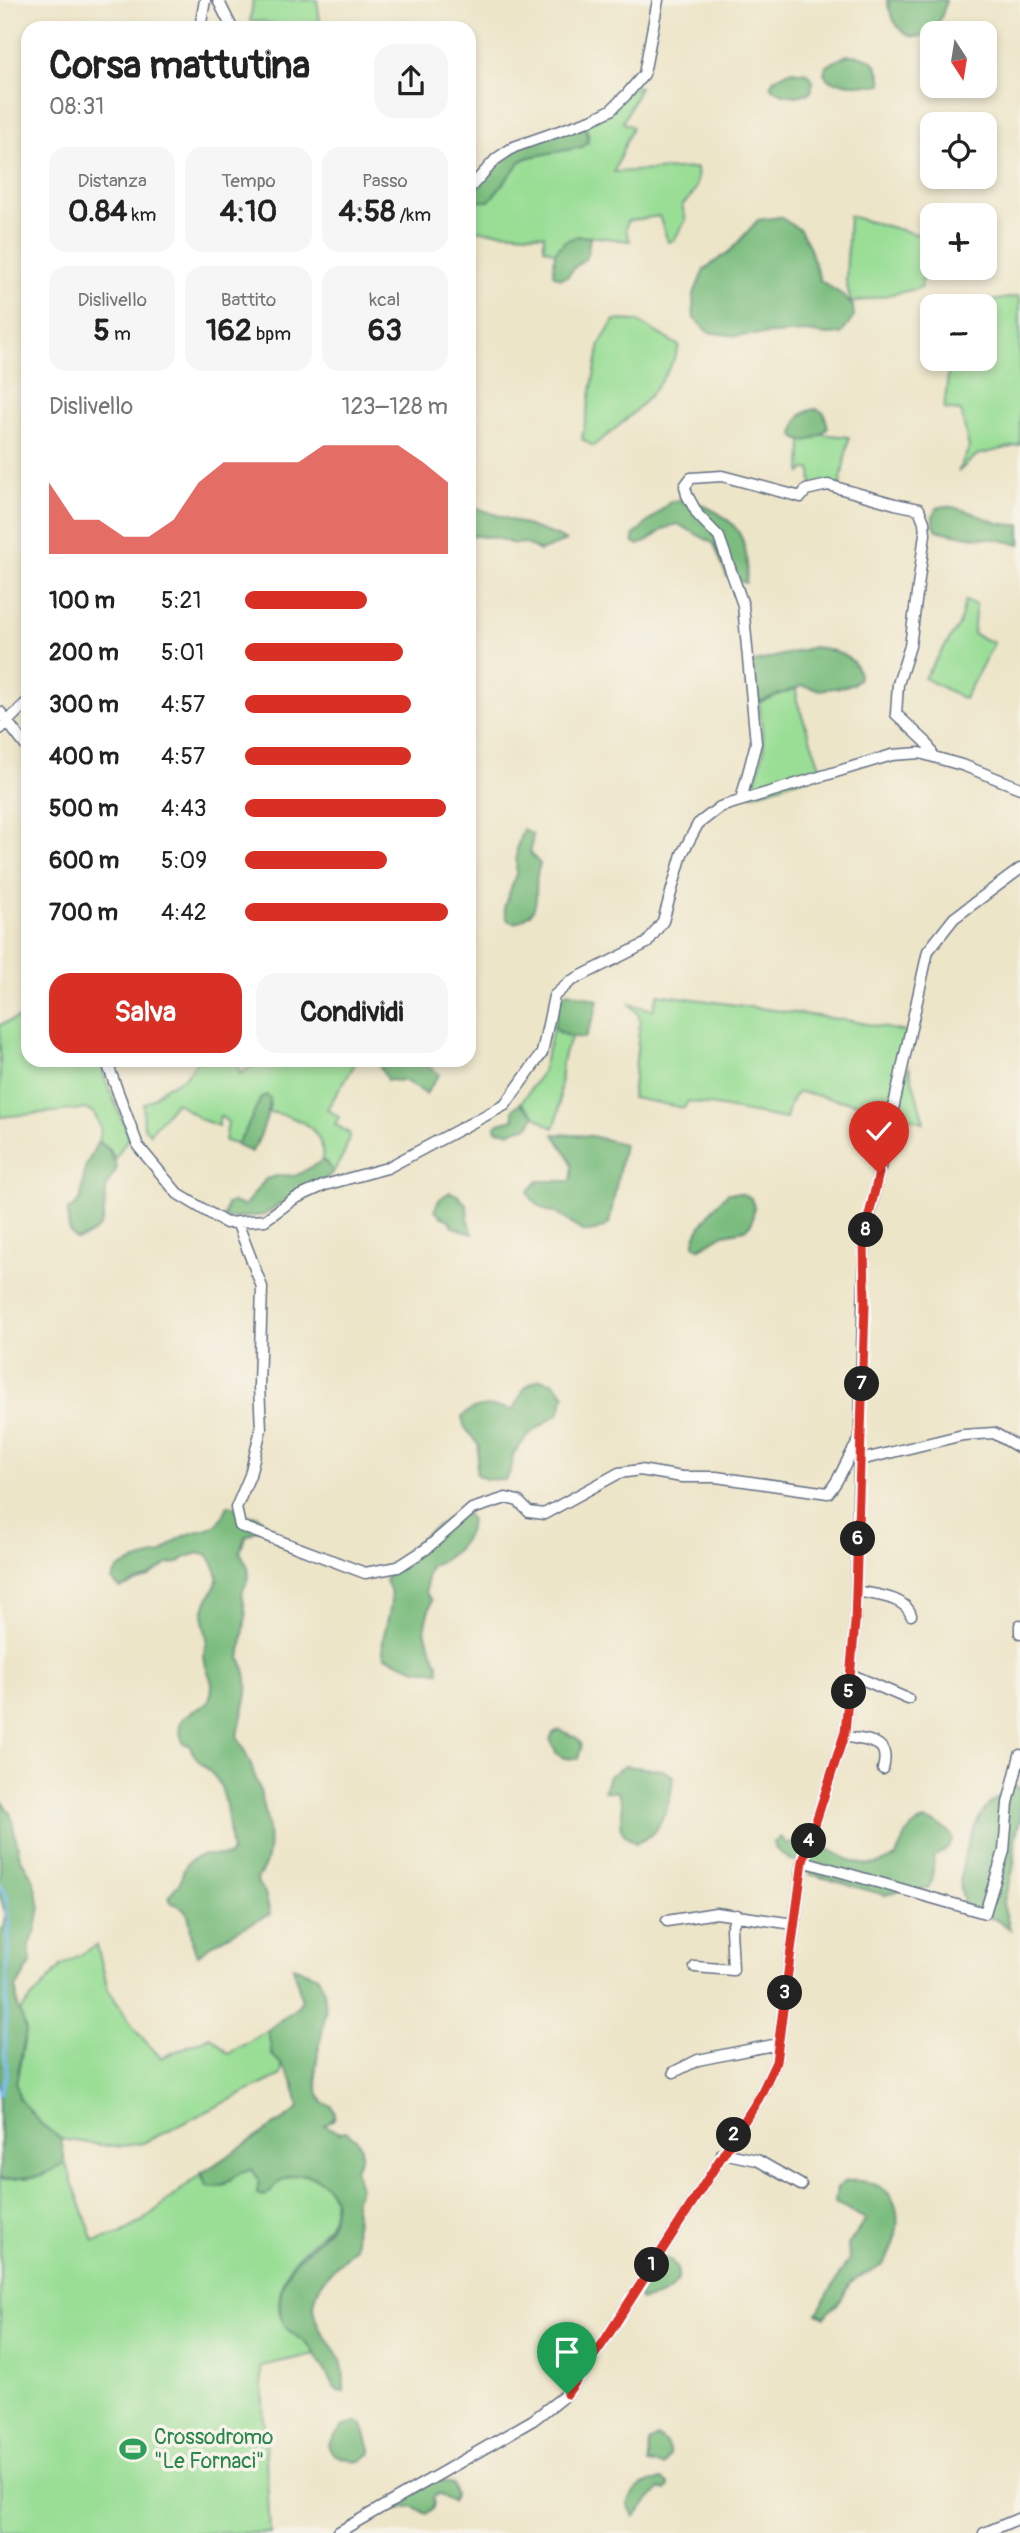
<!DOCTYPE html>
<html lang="it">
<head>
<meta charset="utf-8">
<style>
  :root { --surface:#fff; --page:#f6f6f6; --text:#222; --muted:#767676; --accent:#d93025 }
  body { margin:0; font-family:Pangolin,sans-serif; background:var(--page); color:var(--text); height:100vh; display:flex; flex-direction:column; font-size:26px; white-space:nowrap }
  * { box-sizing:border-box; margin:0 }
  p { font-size:23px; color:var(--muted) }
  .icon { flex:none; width:38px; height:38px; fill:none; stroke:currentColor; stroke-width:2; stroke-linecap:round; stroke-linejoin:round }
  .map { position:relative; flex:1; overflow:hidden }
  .sheet { position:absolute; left:21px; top:21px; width:455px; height:1046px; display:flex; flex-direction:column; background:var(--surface); border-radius:21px; box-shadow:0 4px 10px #0003 }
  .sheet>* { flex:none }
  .needle { width:46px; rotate:168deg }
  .tools { position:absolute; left:920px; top:21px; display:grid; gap:14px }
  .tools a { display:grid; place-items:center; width:77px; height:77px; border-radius:14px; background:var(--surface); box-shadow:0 4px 10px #0003; font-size:35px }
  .pin { position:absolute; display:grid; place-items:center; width:60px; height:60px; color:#fff; margin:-72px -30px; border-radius:50% 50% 50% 0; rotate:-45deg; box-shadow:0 0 7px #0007 }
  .pin .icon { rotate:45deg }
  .km { position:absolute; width:35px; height:35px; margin:-18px; border-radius:50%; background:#222; color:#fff; font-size:19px; line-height:35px; text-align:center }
  .round { display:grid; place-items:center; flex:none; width:74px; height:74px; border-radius:21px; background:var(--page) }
  .summary { display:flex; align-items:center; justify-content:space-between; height:119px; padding:0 28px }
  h1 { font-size:38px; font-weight:700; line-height:52px }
  .figures { display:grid; grid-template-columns:repeat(3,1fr); gap:10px; height:119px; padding:7px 28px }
  .figures div { display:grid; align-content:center; border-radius:18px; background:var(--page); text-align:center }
  .figures b { font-size:30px; font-weight:700 }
  .figures small { font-size:19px; font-weight:400 }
  .figures p { font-size:19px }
  .chart { height:196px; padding:14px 28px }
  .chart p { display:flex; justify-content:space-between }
  .chart svg { width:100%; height:126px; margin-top:7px; fill:var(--accent); opacity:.7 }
  .cta { display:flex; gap:14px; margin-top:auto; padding:14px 28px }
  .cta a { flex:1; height:80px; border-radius:21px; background:var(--accent); color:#fff; font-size:28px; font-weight:700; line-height:80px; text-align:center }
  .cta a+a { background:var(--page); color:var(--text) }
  ul { padding:0 28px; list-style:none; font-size:23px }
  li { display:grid; grid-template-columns:112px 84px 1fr; align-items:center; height:52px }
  li i { height:18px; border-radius:9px; background:var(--accent) }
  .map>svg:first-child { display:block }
  .green { fill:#9ade96; stroke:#5a867a; stroke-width:2 }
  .forest { fill:#7bbd7f; stroke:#4b766e; stroke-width:2 }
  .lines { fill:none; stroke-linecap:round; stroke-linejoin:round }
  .stream { stroke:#7bbdf1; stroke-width:3.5 }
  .minor-casing { stroke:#646f83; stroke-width:13 }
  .minor { stroke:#fff; stroke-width:10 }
  .route-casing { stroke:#fff; stroke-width:14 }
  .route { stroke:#d93025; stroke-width:9 }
  .labels { text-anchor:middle; stroke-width:7; stroke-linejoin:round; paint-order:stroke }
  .leisure-label { font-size:21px; fill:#27864d; stroke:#f7f3e8; text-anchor:start }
</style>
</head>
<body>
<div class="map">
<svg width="1020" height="2533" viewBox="0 0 1020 2533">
  <rect width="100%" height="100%" fill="#f7f3e8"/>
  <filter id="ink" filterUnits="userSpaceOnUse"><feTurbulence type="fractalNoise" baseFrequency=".0143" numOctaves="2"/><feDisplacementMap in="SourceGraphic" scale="14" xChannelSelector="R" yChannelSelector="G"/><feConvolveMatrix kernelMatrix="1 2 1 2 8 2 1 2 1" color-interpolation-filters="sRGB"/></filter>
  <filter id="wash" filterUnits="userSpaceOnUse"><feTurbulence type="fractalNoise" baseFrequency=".00686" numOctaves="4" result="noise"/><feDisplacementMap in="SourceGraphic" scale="28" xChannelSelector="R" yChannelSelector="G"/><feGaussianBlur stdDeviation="1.57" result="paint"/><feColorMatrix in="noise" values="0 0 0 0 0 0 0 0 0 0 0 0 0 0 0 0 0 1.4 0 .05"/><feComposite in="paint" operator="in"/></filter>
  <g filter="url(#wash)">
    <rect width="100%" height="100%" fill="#ede5c8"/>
    <!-- green -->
    <path class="green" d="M253,0H317L321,28H283L263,21L250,22Z
      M637,86L640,87L623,122L632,127L614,172L697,168C699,185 696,194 682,205L686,220L674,240L668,242L659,216L627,221L626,230L630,241C600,238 578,229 555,252L544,248V235L469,230V201H489L521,161L529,157L582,147L589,136L585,125Z
      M849,216L931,238L921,288L851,303L846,281Z
      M1020,296V445L977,455L958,472L969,448L961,411L944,409L949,367L964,363L968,359H985V306H973L981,303Z
      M614,320L637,321L679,346C665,388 627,421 593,446L582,439L600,344Z
      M822,434L849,437L840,485L812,487L811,469H805L801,473L802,442Z
      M965,601L976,605L973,634L994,643L964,699L924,678L959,625Z
      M796,688L797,701L822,772L752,795L764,750L759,702Z
      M658,994L852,1021L906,1032L890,1110L799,1092C790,1098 789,1108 786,1119L688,1101L684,1108L632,1098L640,1021L638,1014L630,1004L653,1010Z
      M20,1017H28V1060L101,1061L105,1079L129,1136L115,1159L109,1149L98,1141L101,1128L94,1113L85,1109L0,1117V1025Z
      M554,1026L558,1032L572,1038C553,1062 566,1100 554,1128C539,1122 534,1112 521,1103L542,1072Z
      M196,1061H236L240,1074L254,1065L252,1061H357L327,1109L339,1117L335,1124L350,1134L344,1154L333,1172L327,1162L322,1161C326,1127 296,1116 268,1112L270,1105L261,1098L244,1134L236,1144L225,1141L228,1122L220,1116L218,1126L200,1119L176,1102L150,1133L144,1127L143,1104C154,1101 158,1092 166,1087C183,1077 186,1081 196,1061Z
      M909,1067L924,1123L897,1113Z
      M97,1945L108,1989L136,2031L161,2058L211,2036L228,2054L268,2030L272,2055C280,2062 283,2063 281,2075L143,2143L115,2147L61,2139L41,2124L19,2098L16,2083L26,2031L20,2011L61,1966Z
      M65,2162L94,2241L120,2234L140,2223L202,2173L203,2180L223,2186L242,2170L251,2169L259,2179L257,2194C276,2183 300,2164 322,2180C328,2185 331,2191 333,2198C341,2229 307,2242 292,2263C284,2274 280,2290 279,2304C278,2332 304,2335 315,2354L261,2366L270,2533H0V2180L42,2176Z"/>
    <!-- forest -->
    <path class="forest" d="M887,0H946C938,49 896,49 887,0Z
      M847,55C871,55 879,61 882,84C877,87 840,83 830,81L824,74L826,66Z
      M790,71L808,73L813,81L811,92C797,98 782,97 770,86L774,79Z
      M585,125L588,142L582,147L529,157L521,161L489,201H469C472,184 501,156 516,148C533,138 566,131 585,125Z
      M780,217L800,230L809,246L820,280L841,294L853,306L854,317L841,334L827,335L806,332L737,336L708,332L694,318L693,296L704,270L731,250L758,220Z
      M578,236L590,237L587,257L574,268L568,276L560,278L553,274L555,252L565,241Z
      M817,409L824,413L828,428C819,437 804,447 794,436C795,420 801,410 817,409Z
      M687,499C733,515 752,534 746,583L727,577L714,544L678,524C658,528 657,538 639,545L633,542V536L670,502Z
      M945,506C974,508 991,527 1020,525V545C993,535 965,539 937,530C932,522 931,516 937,508Z
      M477,508L557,536L566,541L540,551L524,543L514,544L496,538L469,535V512Z
      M814,647C832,649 859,656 859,678L853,684L841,687L821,690L802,686L759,702L751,663Z
      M523,829L533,835L530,853L540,864C529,888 549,912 514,923L507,919L504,908L516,874L517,847Z
      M567,992L598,1000L595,1014L585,1038C573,1037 562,1036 554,1026L559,999Z
      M377,1061L386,1062L420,1061L439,1074L426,1094L405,1081L387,1080Z
      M266,1095L270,1098C270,1112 260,1141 251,1152L236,1144L244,1134L261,1098Z
      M523,1101L521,1104L535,1115L529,1126L509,1132L496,1130L495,1127L499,1123L514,1119L513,1109Z
      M554,1134L591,1136L624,1144L609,1224C583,1241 578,1227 559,1214C555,1211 553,1213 548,1211C540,1208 531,1200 528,1192L538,1181H571C576,1156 565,1154 554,1134Z
      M98,1141L109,1150L117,1167C115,1175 109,1178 107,1186C101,1213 112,1229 77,1240C66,1231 68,1222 68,1209L74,1207L81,1199L85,1168Z
      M322,1161L326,1162L333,1172L326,1179L292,1195L264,1215L228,1219L224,1216L227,1204L233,1202L244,1206L266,1179L280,1175L295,1176Z
      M450,1192L457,1195L467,1205L468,1221L473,1234L453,1227L449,1220L440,1216L435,1211C436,1201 441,1197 450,1192Z
      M728,1193H740L751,1198L754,1207L752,1222L745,1230L724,1234L700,1248L694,1245C692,1233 718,1202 728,1193Z
      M540,1379L554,1383L565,1395L559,1413L530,1434L513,1454L511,1471L505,1480L486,1479L477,1475L476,1468L479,1446L464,1426L462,1417C476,1402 494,1406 512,1410C526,1397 515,1388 540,1379Z
      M228,1505L234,1506L241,1516L257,1515L264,1522V1526L245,1537L240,1552L248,1567L249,1577L242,1592L246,1615L240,1659C256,1684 242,1710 237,1736C255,1769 285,1847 257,1878L258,1884L265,1893L270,1914L219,1940L198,1955C184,1936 200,1910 172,1903L169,1898C171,1890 174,1890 179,1884C182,1879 182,1872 185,1867C196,1851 212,1855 228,1856L232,1852C229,1834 228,1795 217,1780C207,1766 198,1765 189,1745L184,1744C171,1715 189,1715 208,1703C218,1677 206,1678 204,1656C204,1650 207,1645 207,1640C207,1633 203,1626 203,1619C204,1586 232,1589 207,1554L200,1553L186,1557L178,1563L168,1564L149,1577L123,1587L120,1588L112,1581C112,1580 116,1571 117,1570C122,1565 154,1554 161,1554C167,1549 172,1542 179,1539C204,1523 215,1540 228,1505Z
      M466,1513L471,1520C469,1540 451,1559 431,1565L427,1574L426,1593L432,1600C430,1609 425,1619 425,1628C426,1644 439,1656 439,1672L416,1669L384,1656C377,1631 402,1603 385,1580L400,1557L424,1535L449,1518Z
      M560,1730L577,1738L582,1745L578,1759L564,1758L557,1754L550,1739L554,1732Z
      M624,1766L663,1770L673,1776C671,1801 663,1836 635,1843C605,1823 633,1820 617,1792L604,1791L609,1776Z
      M1010,1784L1020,1788V1819L1015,1838L1014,1866L1003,1904L1010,1929C1006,1926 1001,1922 997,1920C989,1916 978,1918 971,1912C947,1893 970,1826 987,1807C994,1798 1003,1796 1010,1784Z
      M0,1800L10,1812L20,1857L32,1876L40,1906L36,1929L29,1946L31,1963L16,1988L17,2003L26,2031L16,2083L19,2098L41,2124L61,2139L65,2162C40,2181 28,2176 0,2180V1938L6,1914L0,1897Z
      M925,1821C938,1824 948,1827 953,1840L948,1848L934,1857L932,1881L928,1889L899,1891L885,1895L810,1874L799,1862L790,1860L776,1849L773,1843L781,1837L787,1844C822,1834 838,1863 870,1865C878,1865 889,1860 896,1857C903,1841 907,1825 925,1821Z
      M293,1967L318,1976C320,1981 323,1987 324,1992C332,2026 303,2067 323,2103L332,2106L335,2113L334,2119L325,2125L339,2133L346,2131L357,2140L361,2147V2156L355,2169L360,2188L356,2199L355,2247C344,2260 329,2270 321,2284C302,2320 325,2331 340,2359C345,2368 344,2382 344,2392L338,2391L334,2387C327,2374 320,2361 312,2350C300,2334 283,2335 280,2310C279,2303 280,2295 282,2288C290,2252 320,2249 332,2221C344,2192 315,2166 287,2177C276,2181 274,2192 263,2196L257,2194L259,2179L251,2169C233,2171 224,2194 206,2185L202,2173L299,2109C297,2088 288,2069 272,2055L268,2030L296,2008L302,2000Z
      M846,2181C899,2178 908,2217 887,2258C880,2272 861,2273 851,2282C846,2288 845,2296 840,2301C834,2308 829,2309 825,2317L817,2313L849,2259L848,2245L866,2219L835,2203L837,2188Z
      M661,2257C674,2261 679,2266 678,2280C670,2294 657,2299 641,2300L638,2296Z
      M356,2422L362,2425L371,2452L363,2460L355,2462C345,2455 333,2460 328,2445L342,2427Z
      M657,2437C664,2439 669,2447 670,2455L664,2466L649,2463V2442Z
      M437,2479L453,2484L455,2496L452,2502L438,2493L433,2498C435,2506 433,2511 426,2514L412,2506L395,2510V2505Z
      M663,2480L669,2485L666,2491L660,2489L634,2517L628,2504C634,2486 646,2481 663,2480Z"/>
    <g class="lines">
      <!-- stream -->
      <path class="stream" d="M0,1884L5,1894L9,1928L5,2049L7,2075L0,2094"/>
    </g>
  </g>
  <g filter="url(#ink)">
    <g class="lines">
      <defs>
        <path id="minor" d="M218,0L232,28
          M200,28L205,0
          M469,189L496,159L514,147L591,120L611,110L627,94L644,74L658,0
          M0,712L28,749
          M0,729L28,701
          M741,800L756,743L743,605L719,537L698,515L687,495L685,486L691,478L722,476L801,497L806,490L828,485L895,504L919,509L924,522L925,534L910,646L898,684L896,714L926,742L934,757
          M106,1060L138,1146L178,1194L226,1223L265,1220L294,1199L325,1185L387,1168L505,1105L542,1053L554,996L571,981L647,943L663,921L682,854L698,824L720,807L892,755L920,753L965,766L1020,788
          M237,1222L262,1287L259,1386L261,1429L250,1475L236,1508L240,1526L365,1573L398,1567L426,1549L472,1509L506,1498L518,1501L529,1512L544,1514L619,1473L640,1470L682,1477H716L828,1493C843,1477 846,1456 861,1439
          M860,1460L963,1435L994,1433L1020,1448
          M856,1591C873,1595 905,1596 911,1615
          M1020,1625V1633
          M850,1674L908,1699
          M844,1736C868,1742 891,1738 883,1769
          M803,1861L985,1913L1004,1851L1008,1803L1020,1755
          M667,1921L716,1913L794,1924
          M695,1967L733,1970L731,1929L737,1915
          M674,2072L698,2060L778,2044
          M722,2153L757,2160L801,2185
          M337,2533L533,2420L567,2394L605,2340L759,2098L776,2062L803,1861L845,1732L855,1623L865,1236L928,951L954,918L1020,869
          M984,2533L1020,2518"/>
      </defs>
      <!-- minor casing -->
      <use href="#minor" class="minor-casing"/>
      <!-- minor -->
      <use href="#minor" class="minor"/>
    </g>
  </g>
  <g class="lines" filter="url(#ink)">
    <defs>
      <path id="route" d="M567,2394L605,2340L759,2098L776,2062L803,1861L845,1732L855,1623L865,1305L864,1236L879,1173"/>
    </defs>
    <!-- route casing -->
    <use href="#route" class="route-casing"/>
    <!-- route -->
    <use href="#route" class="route"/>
  </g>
  <!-- icons -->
  <defs>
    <symbol id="stadium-bare" viewBox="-9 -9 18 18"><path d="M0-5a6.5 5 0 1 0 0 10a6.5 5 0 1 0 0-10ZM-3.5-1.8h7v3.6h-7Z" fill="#2e9e5b" stroke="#f7f3e8" stroke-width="2.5" paint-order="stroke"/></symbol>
  </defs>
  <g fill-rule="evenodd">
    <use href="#stadium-bare" x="114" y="2430" width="38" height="38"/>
  </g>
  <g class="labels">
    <!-- leisure labels -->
    <g class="leisure-label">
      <text x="154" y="2444">Crossodromo<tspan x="154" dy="24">"Le Fornaci"</tspan></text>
    </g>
  </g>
</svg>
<div class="tools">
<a><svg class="needle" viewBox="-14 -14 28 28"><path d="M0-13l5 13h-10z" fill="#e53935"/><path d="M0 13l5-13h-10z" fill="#767676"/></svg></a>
<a><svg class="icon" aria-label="locate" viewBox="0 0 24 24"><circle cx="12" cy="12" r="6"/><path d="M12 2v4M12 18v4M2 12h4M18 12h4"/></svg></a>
<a>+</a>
<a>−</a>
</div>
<div class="pin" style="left:567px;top:2394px;background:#1e9e55"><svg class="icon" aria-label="arrive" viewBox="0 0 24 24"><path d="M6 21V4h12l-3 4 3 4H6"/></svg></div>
<div class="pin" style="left:879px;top:1173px;background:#d93025"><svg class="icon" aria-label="check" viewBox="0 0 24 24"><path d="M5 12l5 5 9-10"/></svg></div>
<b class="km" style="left:652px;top:2265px">1</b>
<b class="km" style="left:734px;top:2135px">2</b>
<b class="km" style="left:785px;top:1993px">3</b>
<b class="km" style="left:809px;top:1841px">4</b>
<b class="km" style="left:849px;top:1692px">5</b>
<b class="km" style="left:858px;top:1539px">6</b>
<b class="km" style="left:862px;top:1384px">7</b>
<b class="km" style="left:866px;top:1230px">8</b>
<section class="sheet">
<div class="summary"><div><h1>Corsa mattutina</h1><p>08:31</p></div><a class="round"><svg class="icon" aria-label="share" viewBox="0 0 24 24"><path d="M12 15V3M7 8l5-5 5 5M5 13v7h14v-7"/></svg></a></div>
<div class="figures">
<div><p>Distanza</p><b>0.84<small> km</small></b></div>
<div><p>Tempo</p><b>4:10</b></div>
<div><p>Passo</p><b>4:58<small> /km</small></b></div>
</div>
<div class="figures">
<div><p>Dislivello</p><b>5<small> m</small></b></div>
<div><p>Battito</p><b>162<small> bpm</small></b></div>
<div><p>kcal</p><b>63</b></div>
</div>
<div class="chart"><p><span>Dislivello</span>123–128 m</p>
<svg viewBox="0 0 160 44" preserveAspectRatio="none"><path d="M0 44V19L10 32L20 32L30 38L40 38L50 32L60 19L70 12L80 12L90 12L100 12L110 6L120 6L130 6L140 6L150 12L160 19V44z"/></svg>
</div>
<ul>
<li><b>100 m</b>5:21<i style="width:60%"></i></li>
<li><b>200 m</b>5:01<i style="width:78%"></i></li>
<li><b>300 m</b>4:57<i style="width:82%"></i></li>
<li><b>400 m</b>4:57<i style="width:82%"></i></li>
<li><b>500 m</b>4:43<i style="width:99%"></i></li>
<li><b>600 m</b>5:09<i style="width:70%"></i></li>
<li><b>700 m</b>4:42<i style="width:100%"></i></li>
</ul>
<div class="cta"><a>Salva</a><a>Condividi</a></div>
</section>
</div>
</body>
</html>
